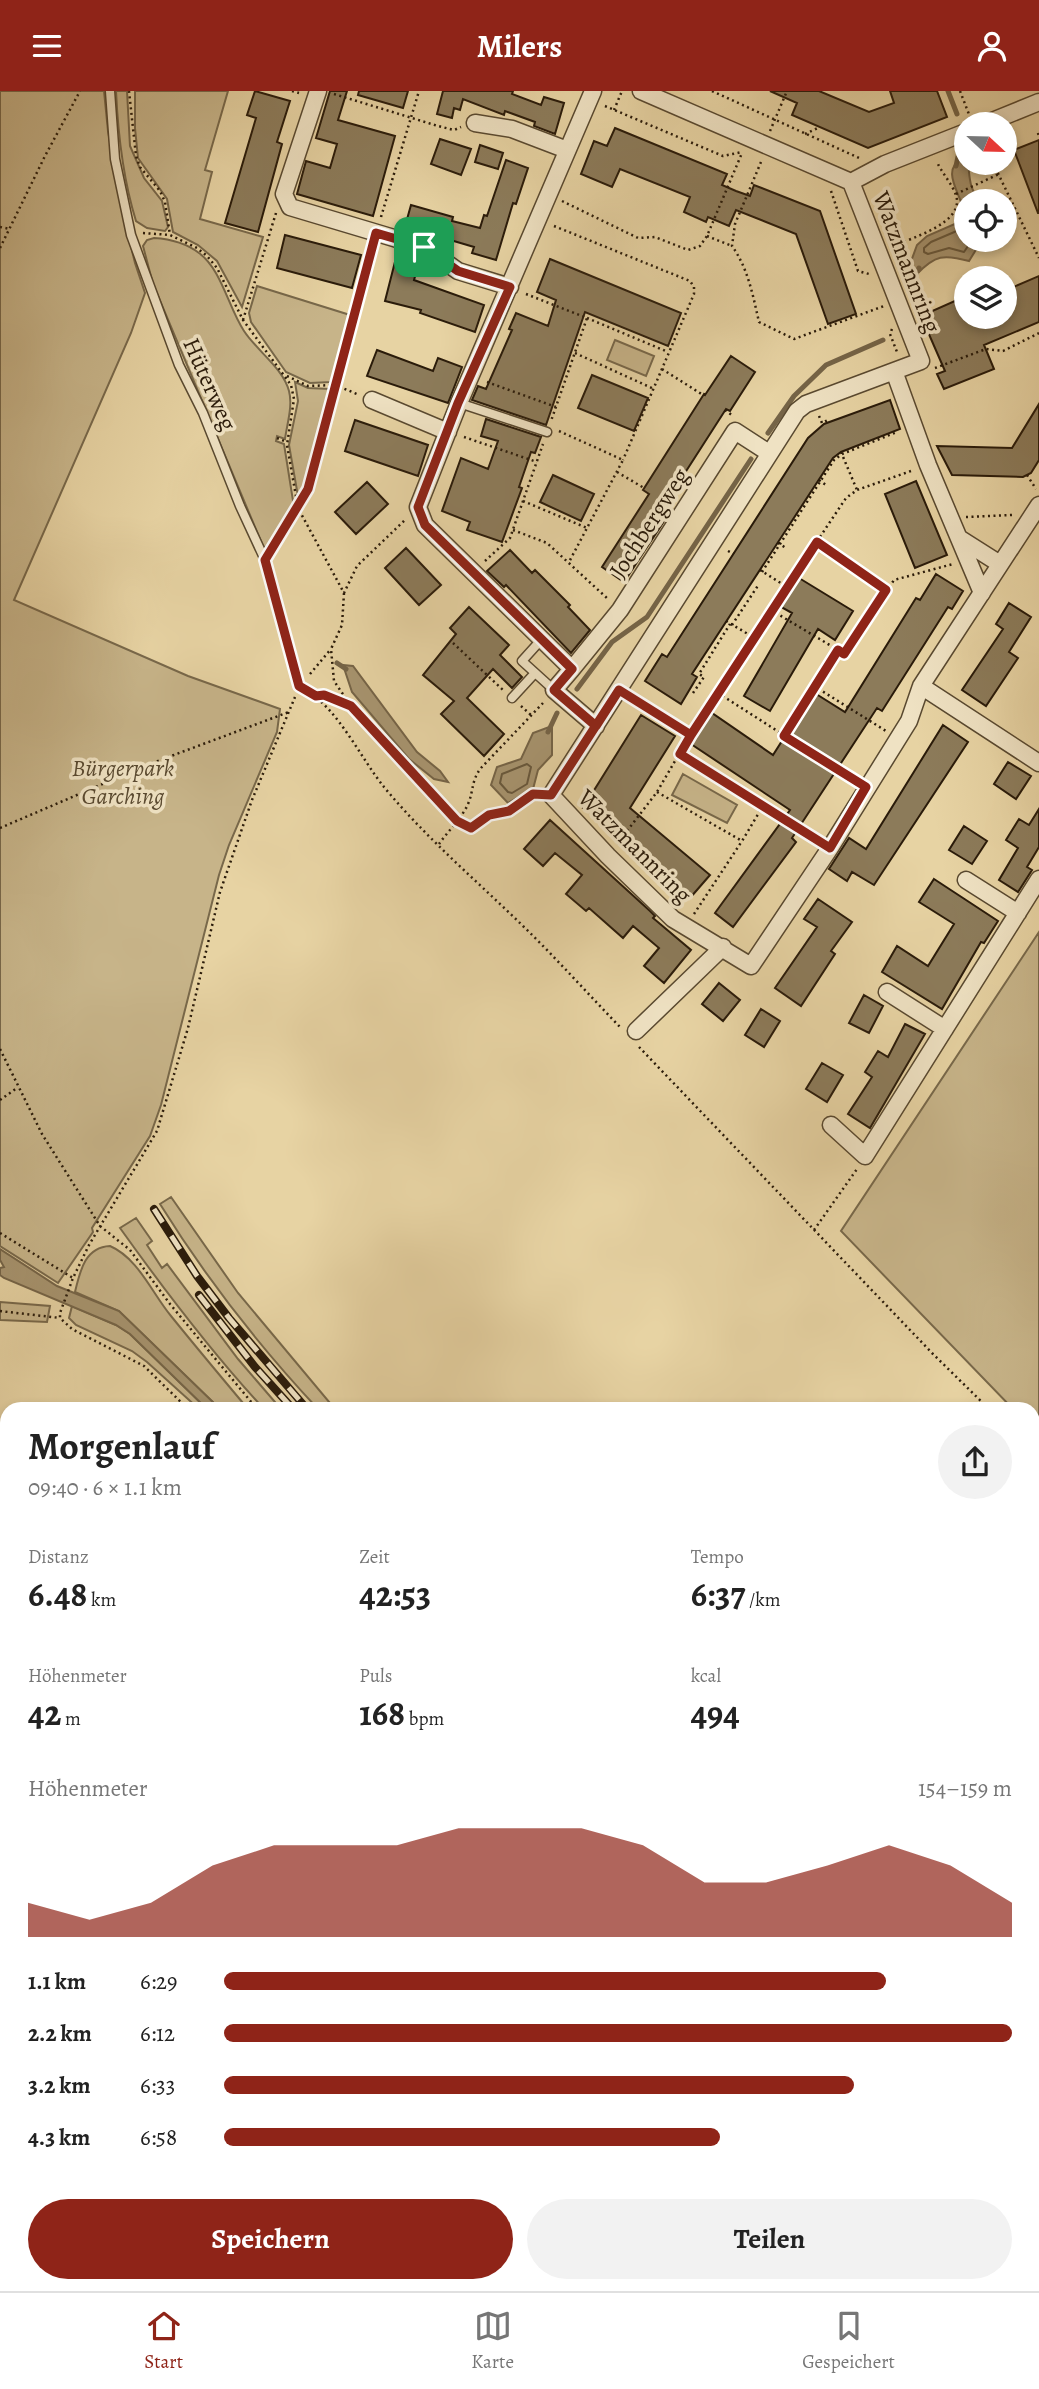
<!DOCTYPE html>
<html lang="de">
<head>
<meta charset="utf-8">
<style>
  :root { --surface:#fff; --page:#f2f2f2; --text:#222; --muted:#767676; --line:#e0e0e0; --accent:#8f2418 }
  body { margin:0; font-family:Alegreya,serif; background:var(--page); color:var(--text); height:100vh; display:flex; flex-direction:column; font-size:26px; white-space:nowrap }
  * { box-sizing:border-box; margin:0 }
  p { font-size:23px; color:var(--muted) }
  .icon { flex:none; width:38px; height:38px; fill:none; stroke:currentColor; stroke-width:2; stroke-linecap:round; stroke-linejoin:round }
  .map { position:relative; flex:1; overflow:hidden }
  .side { position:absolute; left:0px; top:1311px; width:1040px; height:891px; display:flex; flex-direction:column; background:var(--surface); border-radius:21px 21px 0 0; box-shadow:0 4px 10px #0003 }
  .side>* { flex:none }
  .needle { width:46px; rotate:112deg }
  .fabs { position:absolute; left:954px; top:21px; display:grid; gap:14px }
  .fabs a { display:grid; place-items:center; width:63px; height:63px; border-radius:50%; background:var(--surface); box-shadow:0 4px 10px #0003; font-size:35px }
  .pin { position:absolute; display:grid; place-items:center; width:60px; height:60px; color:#fff; margin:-30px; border-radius:14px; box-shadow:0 4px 10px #0006 }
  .round { display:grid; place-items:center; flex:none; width:74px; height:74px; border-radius:37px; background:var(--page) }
  .overview { display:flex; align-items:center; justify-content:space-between; height:119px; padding:0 28px }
  h1 { font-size:38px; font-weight:700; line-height:52px }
  .metrics { display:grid; grid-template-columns:repeat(3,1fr); gap:10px; height:119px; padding:7px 28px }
  .metrics div { display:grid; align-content:center }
  .metrics b { font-size:35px; font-weight:700 }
  .metrics small { font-size:19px; font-weight:400 }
  .metrics p { font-size:19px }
  .chart { height:196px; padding:14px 28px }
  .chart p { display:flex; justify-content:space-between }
  .chart svg { width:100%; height:126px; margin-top:7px; fill:var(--accent); opacity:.7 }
  .primary-button { display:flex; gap:14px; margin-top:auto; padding:14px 28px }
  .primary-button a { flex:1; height:80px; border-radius:42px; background:var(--accent); color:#fff; font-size:28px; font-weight:700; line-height:80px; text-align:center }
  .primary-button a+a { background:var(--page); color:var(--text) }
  ul { padding:0 28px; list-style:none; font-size:23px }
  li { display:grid; grid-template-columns:112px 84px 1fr; align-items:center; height:52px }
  li i { height:18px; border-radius:9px; background:var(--accent) }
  header { display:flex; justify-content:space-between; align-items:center; height:91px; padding:0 28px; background:var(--accent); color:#fff; font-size:32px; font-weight:700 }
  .dock { display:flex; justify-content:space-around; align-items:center; height:98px; border-top:2px solid var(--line); background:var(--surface); font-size:19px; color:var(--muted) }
  .dock a { display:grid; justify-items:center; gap:4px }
  .dock .current { color:var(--accent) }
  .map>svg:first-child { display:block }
  .green { fill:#c7b489; stroke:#78684a; stroke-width:2 }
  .water { fill:#a7946f; stroke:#756447; stroke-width:2 }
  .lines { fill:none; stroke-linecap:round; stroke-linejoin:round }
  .shore { stroke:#68583c; stroke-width:2 }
  .stream { stroke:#756447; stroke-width:5 }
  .building { fill:#8c7b5a; stroke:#2a1b0a; stroke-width:2 }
  .service-casing { stroke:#594930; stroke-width:11 }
  .minor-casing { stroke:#594930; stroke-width:19 }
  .path { stroke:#2a1b0a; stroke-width:2.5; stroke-dasharray:2 3.5; stroke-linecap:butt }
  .service { stroke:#efe2c3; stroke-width:8 }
  .minor { stroke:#efe2c3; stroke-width:16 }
  .rail-casing { stroke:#2a1b0a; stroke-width:8 }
  .rail { stroke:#efe2c3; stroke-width:5; stroke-dasharray:16; stroke-linecap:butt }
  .route-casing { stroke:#fff; stroke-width:14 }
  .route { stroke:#8f2418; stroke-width:9 }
  .labels { text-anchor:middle; stroke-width:7; stroke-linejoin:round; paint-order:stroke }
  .street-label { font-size:24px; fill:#2a1b0a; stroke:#efe2c3 }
  .park-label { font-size:24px; font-style:italic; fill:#594930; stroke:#efe2c3 }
</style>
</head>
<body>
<header><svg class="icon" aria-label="menu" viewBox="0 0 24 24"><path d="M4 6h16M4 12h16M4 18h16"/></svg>Milers<svg class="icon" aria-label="person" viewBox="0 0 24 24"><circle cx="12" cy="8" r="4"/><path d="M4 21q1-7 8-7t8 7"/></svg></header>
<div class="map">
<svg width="1039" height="2200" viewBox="0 0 1039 2200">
  <rect width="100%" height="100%" fill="#e7d3a3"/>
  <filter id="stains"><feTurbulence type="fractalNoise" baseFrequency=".00286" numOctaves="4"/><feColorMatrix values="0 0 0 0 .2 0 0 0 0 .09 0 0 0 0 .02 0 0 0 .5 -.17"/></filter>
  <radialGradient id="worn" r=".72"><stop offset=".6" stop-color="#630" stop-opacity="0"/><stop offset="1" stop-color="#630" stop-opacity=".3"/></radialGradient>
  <!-- green -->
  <path class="green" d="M0,0H104L108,40L122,119L135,172L145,202L131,242L14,509L188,585L280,618L277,641L229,754L219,784L161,1014L150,1045L92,1137L93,1141L58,1192L0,1155Z
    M116,0H127L130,55L144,87L162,110L168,136L165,140L147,137L136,130C123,88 118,44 116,0Z
    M135,0H228L205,79L212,81L200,128L263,146L242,216L217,170L198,154L173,141L167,108L138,67L135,37Z
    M154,147C170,148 186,152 199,162C222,179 228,216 244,240C257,260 283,277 289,300C293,315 287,333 285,348L277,345L276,350L284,353L294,416L267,458L263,455L153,193L143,155L147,149Z
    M257,195L350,224L332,291L310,292L286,281L251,231L249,222Z
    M615,249L654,265L646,285L607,269Z
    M295,291L308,297L331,298L306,396L299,411L289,354L298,310Z
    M683,683L737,714L727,732L672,704Z
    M1039,841V1344L1033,1338L1032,1318H1013L841,1140Z
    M171,1106L238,1202L335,1318H318C258,1254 206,1187 160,1113Z
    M136,1127L152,1150L147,1154L162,1177L167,1173L238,1268L281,1318H264C212,1262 165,1200 120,1137Z
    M110,1155C138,1167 152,1202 171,1225C196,1256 222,1287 248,1318H220L119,1220L75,1201C80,1180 85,1156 110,1155Z
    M0,1211L50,1215L47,1231L0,1229Z
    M72,1215L116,1234L130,1243L207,1318H199L147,1271L132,1260L76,1234L69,1227Z
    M7,1871V2194L429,2195L423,2200H0V1891Z"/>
  <!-- water -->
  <path class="water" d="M963,67L968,72C970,88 969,99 981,110H966V149H982L969,170C944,163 935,164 917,183L909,176L917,154L927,145L964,129C968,109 936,81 963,67Z
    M343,574L353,575L417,661L440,680L448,691L434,688L409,668L352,601Z
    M552,635V664L538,679L533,698L508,712L491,694L497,676L521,668L533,642Z
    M0,1158L57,1195L119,1220L220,1318H207L130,1243L116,1234L4,1187L0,1184V1177L4,1176L0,1169Z"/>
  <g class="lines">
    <!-- shore -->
    <path class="shore" d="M966,136L931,151L924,157V161L928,163L949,157L964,161L972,149
      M527,673L531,676L527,693L512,702L508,701L500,692L502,683Z"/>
    <!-- stream -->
    <path class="stream" d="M948,0L957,23
      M956,75L959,61
      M911,192L919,177
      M768,342L794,305L826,274L883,249
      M337,572L346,578
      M577,598L612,551L647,526L751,368
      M548,641L557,622"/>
  </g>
  <!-- building -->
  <path class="building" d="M255,0L290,10L277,51L282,53L258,141L225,132L256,27L247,24Z
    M330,0H347L338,29L395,45L373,125L297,103L306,70L330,77L337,53L316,47Z
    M359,0H408L403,17L358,4Z
    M443,0H513L512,3L541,14L544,6L564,12L555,43L534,35L535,31L505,20L504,24L463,8L460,19L454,17L452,27L437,23Z
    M770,0H819L869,21L894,12L890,0H937L947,26L868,57L792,24L797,12Z
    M615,37L727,83L722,94L736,100L750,105L754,94L820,120L856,223L828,233L796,143L736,119L729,135L708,126L706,131L684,121L690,106L620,78L612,96L581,83L594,50L607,55Z
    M440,48L471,58L461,84L431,73Z
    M1039,49V122H1038L1014,59Z
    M480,54L503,62L498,78L475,71Z
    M506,69L528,77L516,113L513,112L496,169L472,162L474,156L447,148L445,156L427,146L404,139L411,114L453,126L452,130L480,137L484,124L487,125Z
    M285,144L361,164L352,197L277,177Z
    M398,159L414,164L411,174L418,175L414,189L484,214L475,241L420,222L421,219L385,210Z
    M550,168L681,222L668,255L585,221L546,334L472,309L478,295L486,298L512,239L509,238L516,222L548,235L556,209L537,201Z
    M1039,185V231L984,254L994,278L944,298L937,283L945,280L921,225L966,205V226H1004V200Z
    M377,259L433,280L438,267L462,276L448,312L367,285Z
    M731,265L755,281L730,320L726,318L665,413L672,418L624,491L602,476L649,403L643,399L704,303L705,304Z
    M592,284L648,307L634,340L578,317Z
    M890,309L900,338L841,361L833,367L692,583L697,586L681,613L645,590L662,563L667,566L808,347L824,333Z
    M1039,313V369L1031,382L1023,386L952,384L937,355L1012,357Z
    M486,328L541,346L535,362L531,361L519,396L522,397L502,451L467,439L470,431L442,420L461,367L488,378L498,350L481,345Z
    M355,329L428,354L418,385L345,360Z
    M553,384L594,403L581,430L540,411Z
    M916,390L947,464L915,477L885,403Z
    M367,391L388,413L356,443L335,421Z
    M406,457L441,494L419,514L385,477Z
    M510,459L532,482L535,479L570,514L568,516L590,539L571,562L506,494L504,496L487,480Z
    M936,483L963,500L952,518L948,516L882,620L877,617L792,747L796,751L733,836L715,822L790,719L688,651L709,620L773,664L813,601L845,621L916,507L920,509Z
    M799,487L853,520L835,549L818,538L770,620L744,605L792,522L781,516Z
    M1009,512L1031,526L1009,561L1018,567L986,615L962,599L1003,538L996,533Z
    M469,516L509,554L500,564L522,586L512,597L493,578L467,607L504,643L484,665L441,623L454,610L423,584L456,543L450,537Z
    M641,624L675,645L630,717L710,784L690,807L622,750L627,744L583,717Z
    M943,634L968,651L874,794L852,781L847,790L829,778L849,747L866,758Z
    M1008,671L1031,685L1016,708L994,693Z
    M1039,718V756L1027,776L1032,779L1018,801L999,789L1018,757L1006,749L1019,728L1029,734Z
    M550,729L650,820L655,825L653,827L691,859L664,892L644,875L659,857L633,835L623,847L589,817L586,820L566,803L582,784L555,762L543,775L524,758Z
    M964,735L987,750L972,773L949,759Z
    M934,788L998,830L984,852L981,851L942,918L882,881L897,855L928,875L954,833L919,811Z
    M818,808L852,831L831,860L835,863L801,915L775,897L817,836L804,828Z
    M719,892L740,909L723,930L702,913Z
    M864,904L883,915L869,942L849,932Z
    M761,918L780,930L764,956L745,944Z
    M905,933L925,943L870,1037L848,1023L872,986L865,981L878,960L888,966Z
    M822,972L843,984L827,1011L806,998Z"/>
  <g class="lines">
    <defs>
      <path id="service" d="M110,0L115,68L131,144L179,274L203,322L240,415L265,469L299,595
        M459,312L547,341
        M541,549L522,570L554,599
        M512,607L535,582"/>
      <path id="minor" d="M318,0L284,103L290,116L424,156L458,180L510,196
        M593,0L459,312L418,416L425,434L572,578L554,599L596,635
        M641,0L851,91L885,73L966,41
        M475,32L512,38L567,59
        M985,33L1039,11
        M851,91L921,270L806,313L797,320L551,704L608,765L673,828L751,875L830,757L909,630L921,595L1039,414
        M894,280L928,374L982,502
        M372,309L448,341
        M959,447L1000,473
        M572,578L620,519L735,340L769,362
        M921,595L1039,672
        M966,789L1018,822
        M887,901L945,938
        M636,940L723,856
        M831,1034L865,1065L1039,788"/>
    </defs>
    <!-- service casing -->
    <use href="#service" class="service-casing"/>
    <!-- minor casing -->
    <use href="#minor" class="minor-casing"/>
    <!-- path -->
    <path class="path" d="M129,0L136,65L140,76L160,100L165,111L170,144
      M292,0L299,2
      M712,0L859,67
      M960,0L970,26
      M334,3L438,35L454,39L461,36
      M605,15L723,65L742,61
      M614,19L622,0
      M770,40L787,0
      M1038,42L1039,46
      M805,43L820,36
      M761,71L735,133L732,155C748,177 753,205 759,231L794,248L884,215
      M993,72L1039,167
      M831,100L858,180L869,183
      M956,103L999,83
      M562,110L638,147L655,146L688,159L700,155L707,145L742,62
      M381,126L419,0
      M554,135L690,190L694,196V203L623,369
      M0,136L10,138
      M143,142L170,144L197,157L207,165L217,177L243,229L291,294L294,308L287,354L298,417L344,502L357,475L406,428
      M707,145L732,155
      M894,155C913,146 965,132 956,104C952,93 942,82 937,71
      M0,157L45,65L80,0
      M526,203L587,227L551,330
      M587,227L668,261
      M243,229L276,122
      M892,238L890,243L897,261
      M575,262L654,298
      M935,277L986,258L1003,260L1039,242
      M662,278L703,304
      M287,285L308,295L335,294L357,303
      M487,291L556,316
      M725,319L733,325
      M819,325L822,332L828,329
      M559,340L623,369L569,471
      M464,346L537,371
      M277,347L287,351
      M841,361L857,399
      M617,381L644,397
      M1027,384L1036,398
      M819,389L826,394
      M523,410L587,437
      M966,426L1012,424
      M513,439L547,452L608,508
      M816,451L886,499
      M778,452L786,457
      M273,457L308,398L372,156
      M728,460L734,463
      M485,470L510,447L543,353
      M760,479L787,496
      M762,481L834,369L842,363L897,341
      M344,502L342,534L331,558L334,590L351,615L457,730L471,737L489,724L509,720L524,708L536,703
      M771,519L838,559L814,595L886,640
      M726,530L753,546
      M732,534L759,493
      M453,552L503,599
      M838,559L844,563L894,489L953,473
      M310,583L331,558
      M308,601C338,618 362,669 384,696C426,747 477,790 524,836C557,868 588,903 620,936
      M693,602L704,586L699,583L730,533
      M718,602L854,689
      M316,605L325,604L351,615
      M630,607L690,644
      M521,615L532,625
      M784,644L814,595
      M680,663L815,748
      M657,701L742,750L763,715
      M0,737L147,674L289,621
      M439,753C448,740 462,727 468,713C474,699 471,690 481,677L543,612
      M617,753L657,701L682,658L753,546L846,407L857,399L911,380
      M694,823L742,750
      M639,956L932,1262L989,1318
      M0,958L42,1043L100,1135L130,1159L170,1213L257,1318
      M0,1009L17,997
      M814,1139L857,1078
      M0,1142L73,1187
      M0,1220L60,1227
      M188,1318L144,1275L72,1238L60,1227V1222L73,1187L89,1154L157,1040L188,937L220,801L252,709L295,606
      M1032,1361L1039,1367
      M1032,1835L1039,1840
      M1032,1903L1039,1908
      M7,1907C0,1928 0,1947 7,1968
      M1032,2000L1039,2004
      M0,2117L7,2093
      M627,2194L635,2200"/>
    <!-- service -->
    <use href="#service" class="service"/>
    <!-- minor -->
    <use href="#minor" class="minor"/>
    <defs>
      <path id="rail" d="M154,1118L197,1185L229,1227L307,1318
        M199,1204L255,1276L293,1318
        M1032,1866L1039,1871"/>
    </defs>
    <!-- rail casing -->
    <use href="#rail" class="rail-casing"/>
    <!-- rail -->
    <use href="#rail" class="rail"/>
  </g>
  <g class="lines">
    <defs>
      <path id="route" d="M424,156L376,142L308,398L265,469L299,595L316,605L324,604L351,615L457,730L471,737L489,724L509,720L533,703L551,704L619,599L691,644L817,451L886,499L844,563L838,559L784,645L866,696L830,757L680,663L691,644L619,599L596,635L554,599L572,578L425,434L418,416L458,312L510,196L458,180L424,156"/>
    </defs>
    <!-- route casing -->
    <use href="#route" class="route-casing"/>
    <!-- route -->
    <use href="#route" class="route"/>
  </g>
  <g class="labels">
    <!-- street labels -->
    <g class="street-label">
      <text transform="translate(907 171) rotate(69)" y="8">Watzmannring</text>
      <text transform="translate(210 293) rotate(66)" y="8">Hüterweg</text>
      <text transform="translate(649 432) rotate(-57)" y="8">Jochbergweg</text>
      <text transform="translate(635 755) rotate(45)" y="8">Watzmannring</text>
    </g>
    <!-- park labels -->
    <g class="park-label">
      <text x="123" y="685">Bürgerpark<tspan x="123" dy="28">Garching</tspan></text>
    </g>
  </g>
  <rect width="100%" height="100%" filter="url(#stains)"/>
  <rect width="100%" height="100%" fill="url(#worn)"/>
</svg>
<div class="fabs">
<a><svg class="needle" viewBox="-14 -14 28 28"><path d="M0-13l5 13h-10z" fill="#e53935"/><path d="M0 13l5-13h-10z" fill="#767676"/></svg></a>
<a><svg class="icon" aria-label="locate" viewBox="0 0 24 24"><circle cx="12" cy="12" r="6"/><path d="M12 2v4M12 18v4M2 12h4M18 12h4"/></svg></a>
<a><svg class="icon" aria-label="layers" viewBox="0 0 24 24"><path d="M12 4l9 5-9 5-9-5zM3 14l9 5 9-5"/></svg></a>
</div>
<div class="pin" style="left:424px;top:156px;background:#1e9e55"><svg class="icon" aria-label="arrive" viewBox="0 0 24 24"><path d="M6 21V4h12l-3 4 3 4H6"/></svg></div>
<section class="side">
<div class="overview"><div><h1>Morgenlauf</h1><p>09:40 · 6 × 1.1 km</p></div><a class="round"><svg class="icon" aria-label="share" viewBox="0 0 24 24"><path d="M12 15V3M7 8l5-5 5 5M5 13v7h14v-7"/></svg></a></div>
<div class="metrics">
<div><p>Distanz</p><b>6.48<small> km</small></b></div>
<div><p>Zeit</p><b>42:53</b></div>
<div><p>Tempo</p><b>6:37<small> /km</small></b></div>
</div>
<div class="metrics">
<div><p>Höhenmeter</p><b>42<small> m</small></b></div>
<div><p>Puls</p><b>168<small> bpm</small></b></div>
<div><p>kcal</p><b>494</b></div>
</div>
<div class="chart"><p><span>Höhenmeter</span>154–159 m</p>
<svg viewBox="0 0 160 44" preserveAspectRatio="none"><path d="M0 44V32L10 38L20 32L30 19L40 12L50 12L60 12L70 6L80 6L90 6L100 12L110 25L120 25L130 19L140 12L150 19L160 32V44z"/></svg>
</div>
<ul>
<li><b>1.1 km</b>6:29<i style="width:84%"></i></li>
<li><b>2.2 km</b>6:12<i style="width:100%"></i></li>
<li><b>3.2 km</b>6:33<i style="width:80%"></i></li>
<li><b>4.3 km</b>6:58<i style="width:63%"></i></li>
</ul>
<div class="primary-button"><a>Speichern</a><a>Teilen</a></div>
</section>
</div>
<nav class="dock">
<a class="current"><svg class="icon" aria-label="home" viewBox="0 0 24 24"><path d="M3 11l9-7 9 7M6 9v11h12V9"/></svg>Start</a>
<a><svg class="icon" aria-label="map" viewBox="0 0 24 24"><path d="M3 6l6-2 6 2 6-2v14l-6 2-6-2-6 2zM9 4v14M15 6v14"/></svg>Karte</a>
<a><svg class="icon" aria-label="saved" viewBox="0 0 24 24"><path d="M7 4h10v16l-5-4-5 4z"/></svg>Gespeichert</a>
</nav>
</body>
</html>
